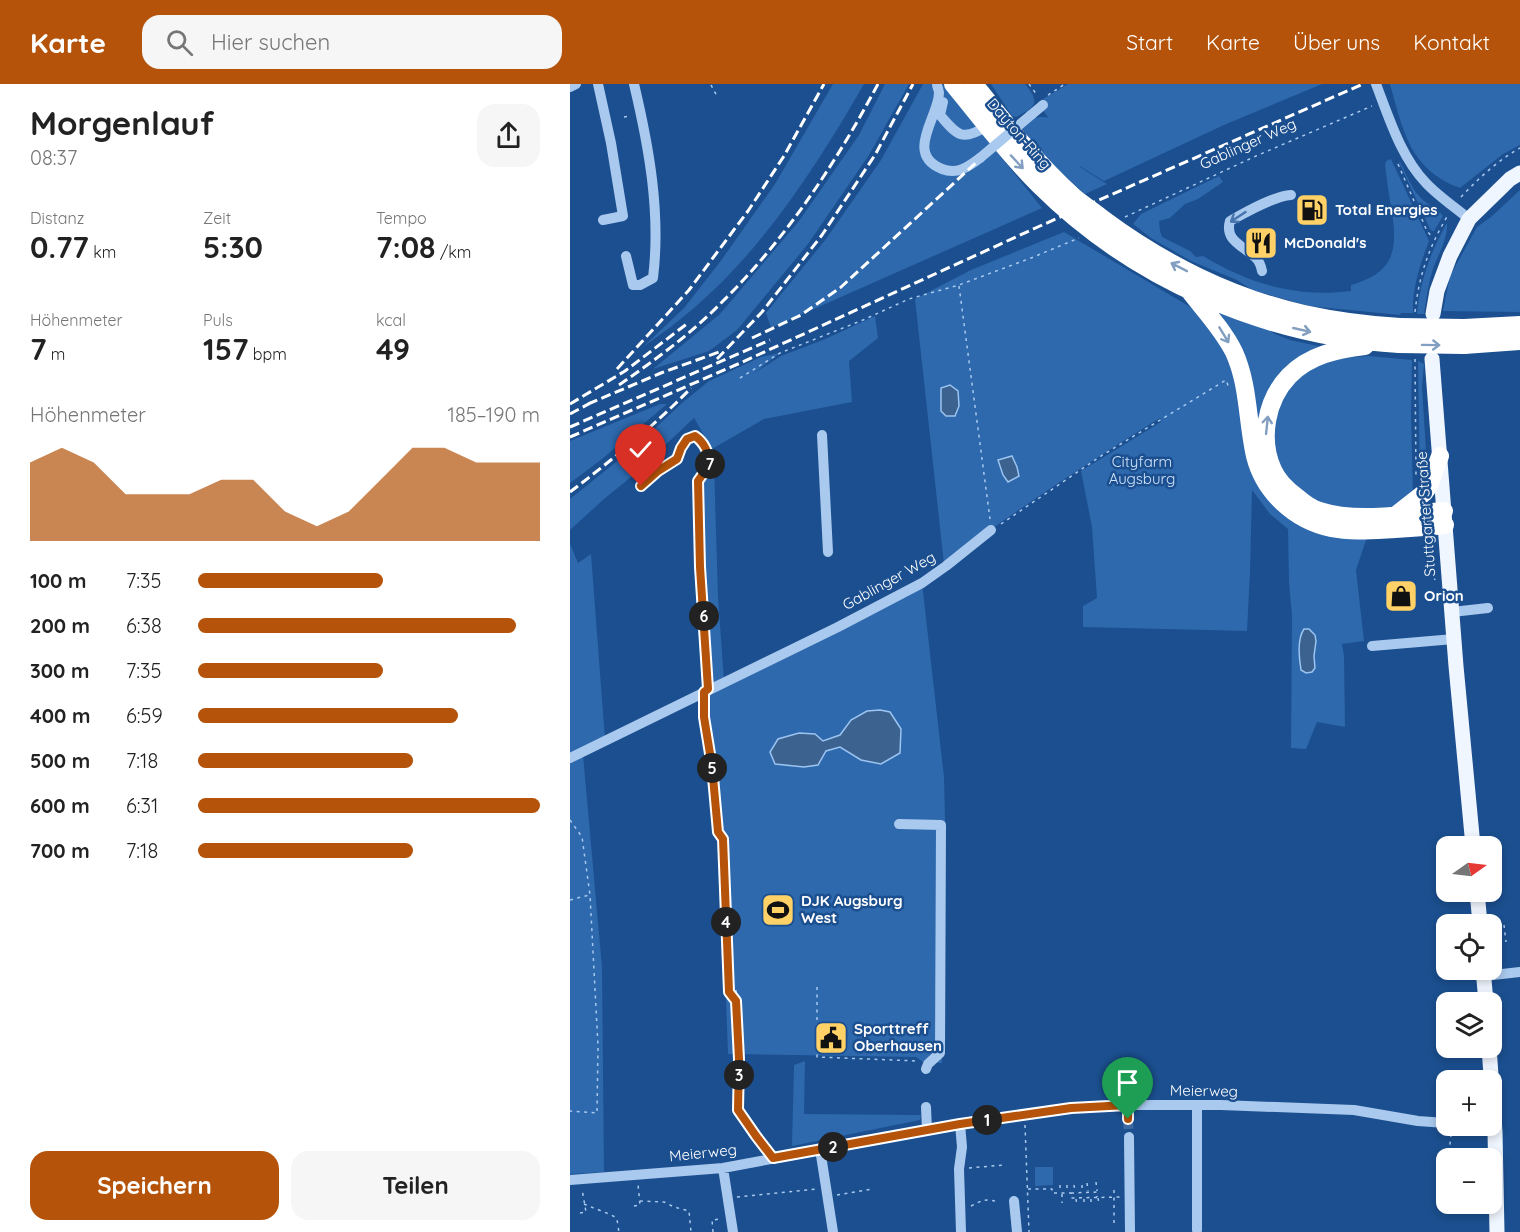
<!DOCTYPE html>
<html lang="de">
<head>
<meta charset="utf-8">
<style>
  :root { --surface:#fff; --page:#f6f6f6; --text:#222; --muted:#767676; --accent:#b45309 }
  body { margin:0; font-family:Quicksand,sans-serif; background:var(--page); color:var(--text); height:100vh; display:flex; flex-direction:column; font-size:22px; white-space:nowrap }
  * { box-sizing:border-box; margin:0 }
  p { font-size:20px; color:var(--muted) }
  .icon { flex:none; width:33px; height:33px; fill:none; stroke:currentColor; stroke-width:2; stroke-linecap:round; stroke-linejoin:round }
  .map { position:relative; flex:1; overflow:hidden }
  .panel { display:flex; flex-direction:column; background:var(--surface); width:570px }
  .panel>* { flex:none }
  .needle { width:39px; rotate:76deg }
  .controls { position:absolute; left:866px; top:752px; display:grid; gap:12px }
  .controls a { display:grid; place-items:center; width:66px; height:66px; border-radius:12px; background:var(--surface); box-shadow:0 3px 9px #0003; font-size:30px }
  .pin { position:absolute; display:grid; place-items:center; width:51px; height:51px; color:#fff; margin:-62px -26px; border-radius:50% 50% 50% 0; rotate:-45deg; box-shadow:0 0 6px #0007 }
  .pin .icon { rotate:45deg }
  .km { position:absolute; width:30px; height:30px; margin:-15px; border-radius:50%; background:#222; color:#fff; font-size:16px; line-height:30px; text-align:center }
  .round { display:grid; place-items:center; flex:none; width:63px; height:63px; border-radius:18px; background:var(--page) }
  .head { display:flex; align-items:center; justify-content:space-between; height:102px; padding:0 30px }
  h1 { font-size:33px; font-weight:800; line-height:45px }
  .stats { display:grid; grid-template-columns:repeat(3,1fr); gap:9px; height:102px; padding:6px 30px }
  .stats div { display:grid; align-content:center }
  .stats b { font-size:30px; font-weight:800 }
  .stats small { font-size:16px; font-weight:400 }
  .stats p { font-size:16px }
  .chart { height:168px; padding:12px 30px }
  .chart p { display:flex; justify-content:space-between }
  .chart svg { width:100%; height:108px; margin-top:6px; fill:var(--accent); opacity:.7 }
  .action { display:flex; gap:12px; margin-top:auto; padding:12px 30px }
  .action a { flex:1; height:69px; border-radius:18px; background:var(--accent); color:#fff; font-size:24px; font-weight:800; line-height:69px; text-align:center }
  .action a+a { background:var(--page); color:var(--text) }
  ul { padding:0 30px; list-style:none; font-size:20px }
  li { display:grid; grid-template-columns:96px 72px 1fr; align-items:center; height:45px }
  li i { height:15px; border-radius:8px; background:var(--accent) }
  header { display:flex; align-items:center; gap:36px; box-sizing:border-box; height:84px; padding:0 30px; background:var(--accent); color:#fff }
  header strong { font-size:28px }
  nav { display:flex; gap:33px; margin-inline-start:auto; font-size:21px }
  .search { width:420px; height:54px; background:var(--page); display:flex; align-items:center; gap:15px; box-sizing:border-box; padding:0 21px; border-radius:18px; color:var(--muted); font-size:22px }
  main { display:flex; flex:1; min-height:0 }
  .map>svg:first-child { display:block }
  .green { fill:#2e69ad }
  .water { fill:#3c6290; stroke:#9cc4f0; stroke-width:1.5 }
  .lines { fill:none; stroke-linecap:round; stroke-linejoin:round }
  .minor-tunnel { stroke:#3d69a0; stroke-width:10; stroke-dasharray:10 5; stroke-linecap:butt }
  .path { stroke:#a9c9ee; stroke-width:1.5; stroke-dasharray:3 4.5; stroke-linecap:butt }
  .minor { stroke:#a9c9ee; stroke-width:10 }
  .major { stroke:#f0f6ff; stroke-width:15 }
  .highway { stroke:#fff; stroke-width:18 }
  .rail { stroke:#fff; stroke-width:3; stroke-dasharray:10 4.5; stroke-linecap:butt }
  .minor-bridge { stroke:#a9c9ee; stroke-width:10 }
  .highway-bridge { stroke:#fff; stroke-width:18 }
  .oneway { stroke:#829ec1 }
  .oneway2 { stroke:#4674ac }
  .route-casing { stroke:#fff; stroke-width:12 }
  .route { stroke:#b45309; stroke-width:8 }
  .labels { text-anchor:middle; stroke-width:5; stroke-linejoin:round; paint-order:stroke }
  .street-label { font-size:15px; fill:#fff; stroke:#1b4f8f }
  .poi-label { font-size:15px; font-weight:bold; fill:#fff; stroke:#1b4f8f; text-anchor:start }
  .park-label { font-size:15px; fill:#cfe3fa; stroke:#1b4f8f }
</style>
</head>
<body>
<header>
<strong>Karte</strong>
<div class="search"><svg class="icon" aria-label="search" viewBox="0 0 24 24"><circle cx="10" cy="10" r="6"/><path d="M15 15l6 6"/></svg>Hier suchen</div>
<nav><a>Start</a><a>Karte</a><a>Über uns</a><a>Kontakt</a></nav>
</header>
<main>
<section class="panel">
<div class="head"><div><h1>Morgenlauf</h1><p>08:37</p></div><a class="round"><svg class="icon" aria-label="share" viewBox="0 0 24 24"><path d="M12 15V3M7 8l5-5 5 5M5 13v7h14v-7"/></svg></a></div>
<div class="stats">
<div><p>Distanz</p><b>0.77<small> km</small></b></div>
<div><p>Zeit</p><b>5:30</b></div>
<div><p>Tempo</p><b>7:08<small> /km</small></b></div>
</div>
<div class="stats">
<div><p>Höhenmeter</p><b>7<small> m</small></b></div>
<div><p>Puls</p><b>157<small> bpm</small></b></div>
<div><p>kcal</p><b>49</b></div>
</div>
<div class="chart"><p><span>Höhenmeter</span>185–190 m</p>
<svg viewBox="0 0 160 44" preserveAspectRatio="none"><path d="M0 44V12L10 6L20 12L30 25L40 25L50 25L60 19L70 19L80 32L90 38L100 32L110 19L120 6L130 6L140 12L150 12L160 12V44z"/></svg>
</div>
<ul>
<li><b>100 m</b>7:35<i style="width:54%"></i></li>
<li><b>200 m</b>6:38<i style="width:93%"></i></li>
<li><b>300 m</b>7:35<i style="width:54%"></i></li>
<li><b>400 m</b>6:59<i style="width:76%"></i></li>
<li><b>500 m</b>7:18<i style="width:63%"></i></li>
<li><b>600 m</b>6:31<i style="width:100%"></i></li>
<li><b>700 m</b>7:18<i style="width:63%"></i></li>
</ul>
<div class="action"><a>Speichern</a><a>Teilen</a></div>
</section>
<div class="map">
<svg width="950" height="1148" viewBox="0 0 950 1148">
  <rect width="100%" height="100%" fill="#1b4f8f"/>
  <!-- green -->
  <path class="green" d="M263,0H294C248,80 194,164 124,224C108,238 90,251 73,263L114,224L150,178L205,100Z
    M315,0H339L299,71L238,160L167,246L139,267L83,285L150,230L229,137L289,51Z
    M353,0H373L472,124L201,244L196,229L256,155L311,76Z
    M421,0H455C470,18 467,23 446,33L442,32Z
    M498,0H752L654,41L534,97L508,81L492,55L510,83L537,100L515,110C493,90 469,69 452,44C461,37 467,30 478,34L468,18Z
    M820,0H950V61L933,70L890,104C840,86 833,47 820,0Z
    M821,75L859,157C850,181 842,204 843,229H831L830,231L739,222L682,206L667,196L621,177L581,154L563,140L571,130L649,92L653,98L628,115L615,120L600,134L589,137L590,147L592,153L620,167L626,173L633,172C680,200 726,214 781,207V201C823,189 828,168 822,128C819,113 817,97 815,81L816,77Z
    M829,78H830C836,89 841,104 850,113C857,121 868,124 873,132L864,147H862L860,145Z
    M950,106V228L873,227L880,192L907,143L921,133Z
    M877,139C878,156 867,172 862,188C858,202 856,216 854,230H847C850,197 861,167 877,139Z
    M494,148L622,224L661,274L684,386L797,453L786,486L794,557L772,560L774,572L775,643L747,638L736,665L721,664L722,532L719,498L718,445L700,430L682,406L680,488L677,547L513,543V522L527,514L522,443L511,387L591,338L590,334C516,380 444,427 374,480L345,215L401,186Z
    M639,223L696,244L705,250L720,256L757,264L729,277L691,360L747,435L689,360Z
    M305,232L308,254L279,277L282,318L194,335L142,365L124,334L61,393L34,415L0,446V415L66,362L112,319L139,297L191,273L210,269L183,290L211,272L253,256Z
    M799,272L842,276L841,330L843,413L831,422L785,428L743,419L710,388L702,351L708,322L726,294L753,278L772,274Z
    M848,277L854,280L852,303L857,383L850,403Z
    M90,320H97L32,375L0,399V357Z
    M144,380L148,513L154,597L139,604L130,398Z
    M0,460L8,479L21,470L35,655L0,671Z
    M352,499L374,693L375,734L372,979L353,978L346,973L158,970L150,751H144L135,610Z
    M13,671L32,883L34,1088L0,1090V677Z
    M235,977L234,1030L351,1031L350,1036L222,1062L224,981Z
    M465,1083H483V1101L465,1102Z"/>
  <!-- water -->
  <path class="water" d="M380,301L388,307L389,322L385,332H376L371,327V304Z
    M442,372L447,383L449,392L438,398L433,391L428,376Z
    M734,545H739L745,551L746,557L744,572L745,584L742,588L736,589L731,586C729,574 727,555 734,545Z
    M310,626L320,628L331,645L330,669L311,680L291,676L270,663L256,667L248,681L234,683L205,680L200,668L208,655L229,649L245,650L253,657L270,651L281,636L297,627Z"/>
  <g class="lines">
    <!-- minor-tunnel -->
    <path class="minor-tunnel" d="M558,1035L559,1053"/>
    <!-- path -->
    <path class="path" d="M459,0L467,11
      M141,1L148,14
      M478,11L495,0
      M54,33L61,32
      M828,80L857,147L863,154
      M891,113C909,94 927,77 950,64
      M555,133L686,72L802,22
      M389,202L420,435
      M845,228C849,191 859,163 878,131
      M845,275L846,394
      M170,294L210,269L293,236L339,215L389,201L461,174L509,154
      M71,402L88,387L107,374L111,364L118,355L125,352C135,360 138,368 140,380L128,397L130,483L138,596
      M431,440L531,372L656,296L659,304
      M856,458C860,470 860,484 865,496
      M134,620V633L142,682L148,748L153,755L159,908L166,917
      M0,736L12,753L20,811L28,962L27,1029L0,1027
      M0,816L19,811
      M934,841L936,858
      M247,903V973L348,977
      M166,906L169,974L168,1026L195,1064
      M455,1041L459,1148
      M879,1068L881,1051
      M399,1084L434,1081
      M526,1098L527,1107
      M517,1099L518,1107
      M490,1101V1108
      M497,1101V1108
      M504,1101L505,1108
      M512,1101V1108
      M458,1105H482V1109H501V1114L550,1113
      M544,1106V1139
      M501,1109L527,1108V1113
      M492,1110V1119
      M267,1111L302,1105
      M167,1113L246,1105
      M528,1114L529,1120
      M506,1115L507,1121
      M514,1115V1120
      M521,1115V1120
      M70,1117L94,1118L104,1123L119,1127L121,1148
      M14,1120C20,1123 44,1131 46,1134C48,1137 48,1144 49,1148
      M64,1122L70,1121L68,1100
      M401,1122C413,1116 415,1114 428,1118
      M10,1129L16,1128L12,1105
      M143,1148L142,1136L151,1135"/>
    <!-- minor -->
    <path class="minor" d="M28,0L41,59L53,132L33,136
      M367,0C367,3 369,6 369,9C369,32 334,70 372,85C387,91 398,83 410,74
      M806,0C819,34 831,73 856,99C868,112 886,124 899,135
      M0,3L6,0
      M373,18L370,31C387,51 392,58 417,42
      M461,31L473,21
      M56,172L63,201H70L83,194C91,129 79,63 64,0
      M692,187C691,182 689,177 686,174C674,162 654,157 660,137C676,128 704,112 721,111
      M252,351L258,468
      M882,528L918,524
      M802,562L884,555
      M0,674L268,543L352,499L376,482L421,446
      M329,740L371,741L370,969L358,980L356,985
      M914,892L950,888
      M558,1021V1035
      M356,1023L357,1046
      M390,1040L392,1063L389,1085L391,1148
      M885,1041L925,1048
      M559,1053L560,1148
      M250,1065L263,1148
      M153,1084L163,1148
      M0,1096L153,1084L390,1040L501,1024L558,1021H651L784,1026L848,1037L876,1039
      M444,1117L447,1148
      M627,1146V1021"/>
    <!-- major -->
    <path class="major" d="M863,230L867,207L880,172L899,135L940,95L950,89
      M862,275L886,582L903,762
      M907,807L910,840
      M913,885L916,918
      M919,963L925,1048L927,1148"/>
    <!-- highway -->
    <path class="highway" d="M383,0C411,34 438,70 469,101C563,195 696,253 829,260
      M404,0C435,39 466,79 504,113C513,121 524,127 533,135C592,179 662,214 734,230C766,237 797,241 830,243
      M621,209C636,228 653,246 664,268C679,301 677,337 685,372C694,408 724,436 761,444C781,448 804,446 825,445C842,444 858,443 875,441
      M894,244L950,241
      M894,261L950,257
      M795,262C768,265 739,271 719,292C696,316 689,355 703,386C708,397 717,406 727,413C734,419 742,425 750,427C786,439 837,430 874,427
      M826,431L854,409L859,402L870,372"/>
    <!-- rail -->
    <path class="rail" d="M182,254L231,231L270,204L435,52L461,31
      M147,275L192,228L252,151L305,71L343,0
      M47,285L119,206L178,127L214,72L254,0
      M49,301C85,276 121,250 152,218C216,155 266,79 308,0
      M0,320L55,287L118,239
      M18,320L91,289L149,268
      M0,330L24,317
      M0,343L200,256
      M0,353L168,280L470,142L793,0
      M0,408C42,376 84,342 121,304"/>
    <!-- minor-bridge -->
    <path class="minor-bridge" d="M410,74L461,31"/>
    <!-- highway-bridge -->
    <path class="highway-bridge" d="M830,243L894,244
      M829,260L894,261"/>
  </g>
  <!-- one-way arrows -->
  <defs><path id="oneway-shaft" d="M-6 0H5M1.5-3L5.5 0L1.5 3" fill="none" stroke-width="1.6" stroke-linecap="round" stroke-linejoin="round" transform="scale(1.5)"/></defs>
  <g class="oneway">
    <use href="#oneway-shaft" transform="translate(447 78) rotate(47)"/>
    <use href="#oneway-shaft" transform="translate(609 183) rotate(-153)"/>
    <use href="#oneway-shaft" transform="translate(732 246) rotate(13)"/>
    <use href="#oneway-shaft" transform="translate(654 251) rotate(59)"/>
    <use href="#oneway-shaft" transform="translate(861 261) rotate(1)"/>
    <use href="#oneway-shaft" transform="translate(697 341) rotate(-84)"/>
  </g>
  <use class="oneway2" href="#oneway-shaft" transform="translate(668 133) rotate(147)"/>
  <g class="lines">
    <defs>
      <path id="route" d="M71,402L88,387L107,375L111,364L117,355L125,352C135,359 138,368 140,380L128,397L130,483L138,605L134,608V633L142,682L148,748L153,755L159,908L166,917L169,975L168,1026L186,1052L203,1074L390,1040L501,1024L558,1021V1035"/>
    </defs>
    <!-- route casing -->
    <use href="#route" class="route-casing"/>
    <!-- route -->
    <use href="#route" class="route"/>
  </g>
  <!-- icons -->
  <defs>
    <symbol id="fuel-square" viewBox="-11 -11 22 22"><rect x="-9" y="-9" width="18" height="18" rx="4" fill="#ffd166" stroke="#1b4f8f"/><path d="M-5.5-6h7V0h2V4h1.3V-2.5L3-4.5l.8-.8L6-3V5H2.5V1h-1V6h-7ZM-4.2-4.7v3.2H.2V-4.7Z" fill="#111"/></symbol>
    <symbol id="restaurant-square" viewBox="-11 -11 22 22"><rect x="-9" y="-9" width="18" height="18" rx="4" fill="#ffd166" stroke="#1b4f8f"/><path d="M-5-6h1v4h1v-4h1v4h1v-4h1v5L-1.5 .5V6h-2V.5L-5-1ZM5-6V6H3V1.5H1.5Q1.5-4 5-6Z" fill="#111"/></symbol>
    <symbol id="shop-square" viewBox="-11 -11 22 22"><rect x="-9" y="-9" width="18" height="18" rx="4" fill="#ffd166" stroke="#1b4f8f"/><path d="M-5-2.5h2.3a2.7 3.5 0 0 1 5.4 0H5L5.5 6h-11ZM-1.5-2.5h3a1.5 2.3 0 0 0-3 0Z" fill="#111"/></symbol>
    <symbol id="stadium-square" viewBox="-11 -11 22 22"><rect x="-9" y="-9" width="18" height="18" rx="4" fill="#ffd166" stroke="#1b4f8f"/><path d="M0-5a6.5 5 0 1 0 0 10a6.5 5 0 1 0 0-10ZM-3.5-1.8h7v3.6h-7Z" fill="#111"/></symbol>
    <symbol id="civic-square" viewBox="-11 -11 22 22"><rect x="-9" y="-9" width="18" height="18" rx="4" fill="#ffd166" stroke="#1b4f8f"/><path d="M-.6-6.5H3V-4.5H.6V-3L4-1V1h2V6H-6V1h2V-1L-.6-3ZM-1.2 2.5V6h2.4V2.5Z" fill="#111"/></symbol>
  </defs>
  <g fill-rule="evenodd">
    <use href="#fuel-square" x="723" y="107" width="38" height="38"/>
    <use href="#restaurant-square" x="672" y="140" width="38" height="38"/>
    <use href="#shop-square" x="812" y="493" width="38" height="38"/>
    <use href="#stadium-square" x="189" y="807" width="38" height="38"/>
    <use href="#civic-square" x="242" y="935" width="38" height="38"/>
  </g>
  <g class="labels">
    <!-- street labels -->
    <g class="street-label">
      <text transform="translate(449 50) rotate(49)" y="5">Dayton-Ring</text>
      <text transform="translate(678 60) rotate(-24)" y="5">Gablinger Weg</text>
      <text transform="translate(856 430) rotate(-94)" y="5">Stuttgarter Straße</text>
      <text transform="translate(319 497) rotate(-29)" y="5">Gablinger Weg</text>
      <text transform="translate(634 1007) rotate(1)" y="5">Meierweg</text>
      <text transform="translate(133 1069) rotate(-6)" y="5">Meierweg</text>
    </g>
    <!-- poi labels -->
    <g class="poi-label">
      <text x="765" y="131">Total Energies</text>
      <text x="714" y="164">McDonald's</text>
      <text x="854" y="517">Orion</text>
      <text x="231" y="822">DJK Augsburg<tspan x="231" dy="17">West</tspan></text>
      <text x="284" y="950">Sporttreff<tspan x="284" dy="17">Oberhausen</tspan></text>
    </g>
    <!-- park labels -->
    <g class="park-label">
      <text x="572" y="383">Cityfarm<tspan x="572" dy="17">Augsburg</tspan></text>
    </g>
  </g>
</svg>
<div class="controls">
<a><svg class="needle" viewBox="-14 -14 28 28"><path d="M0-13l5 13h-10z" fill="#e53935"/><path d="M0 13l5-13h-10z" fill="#767676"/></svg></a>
<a><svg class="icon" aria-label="locate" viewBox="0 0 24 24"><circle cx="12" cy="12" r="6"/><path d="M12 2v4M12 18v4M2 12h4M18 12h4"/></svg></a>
<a><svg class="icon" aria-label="layers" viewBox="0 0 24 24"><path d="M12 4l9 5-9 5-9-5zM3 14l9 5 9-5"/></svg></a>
<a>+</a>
<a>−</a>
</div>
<div class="pin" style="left:558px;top:1035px;background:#1e9e55"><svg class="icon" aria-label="arrive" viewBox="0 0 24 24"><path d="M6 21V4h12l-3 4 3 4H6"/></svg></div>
<div class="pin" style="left:71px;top:402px;background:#d93025"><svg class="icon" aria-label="check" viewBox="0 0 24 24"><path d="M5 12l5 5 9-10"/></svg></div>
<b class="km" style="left:417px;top:1036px">1</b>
<b class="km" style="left:263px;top:1063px">2</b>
<b class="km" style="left:169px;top:991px">3</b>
<b class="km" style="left:156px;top:838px">4</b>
<b class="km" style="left:142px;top:684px">5</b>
<b class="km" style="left:134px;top:532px">6</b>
<b class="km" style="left:140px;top:380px">7</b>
</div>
</main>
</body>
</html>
